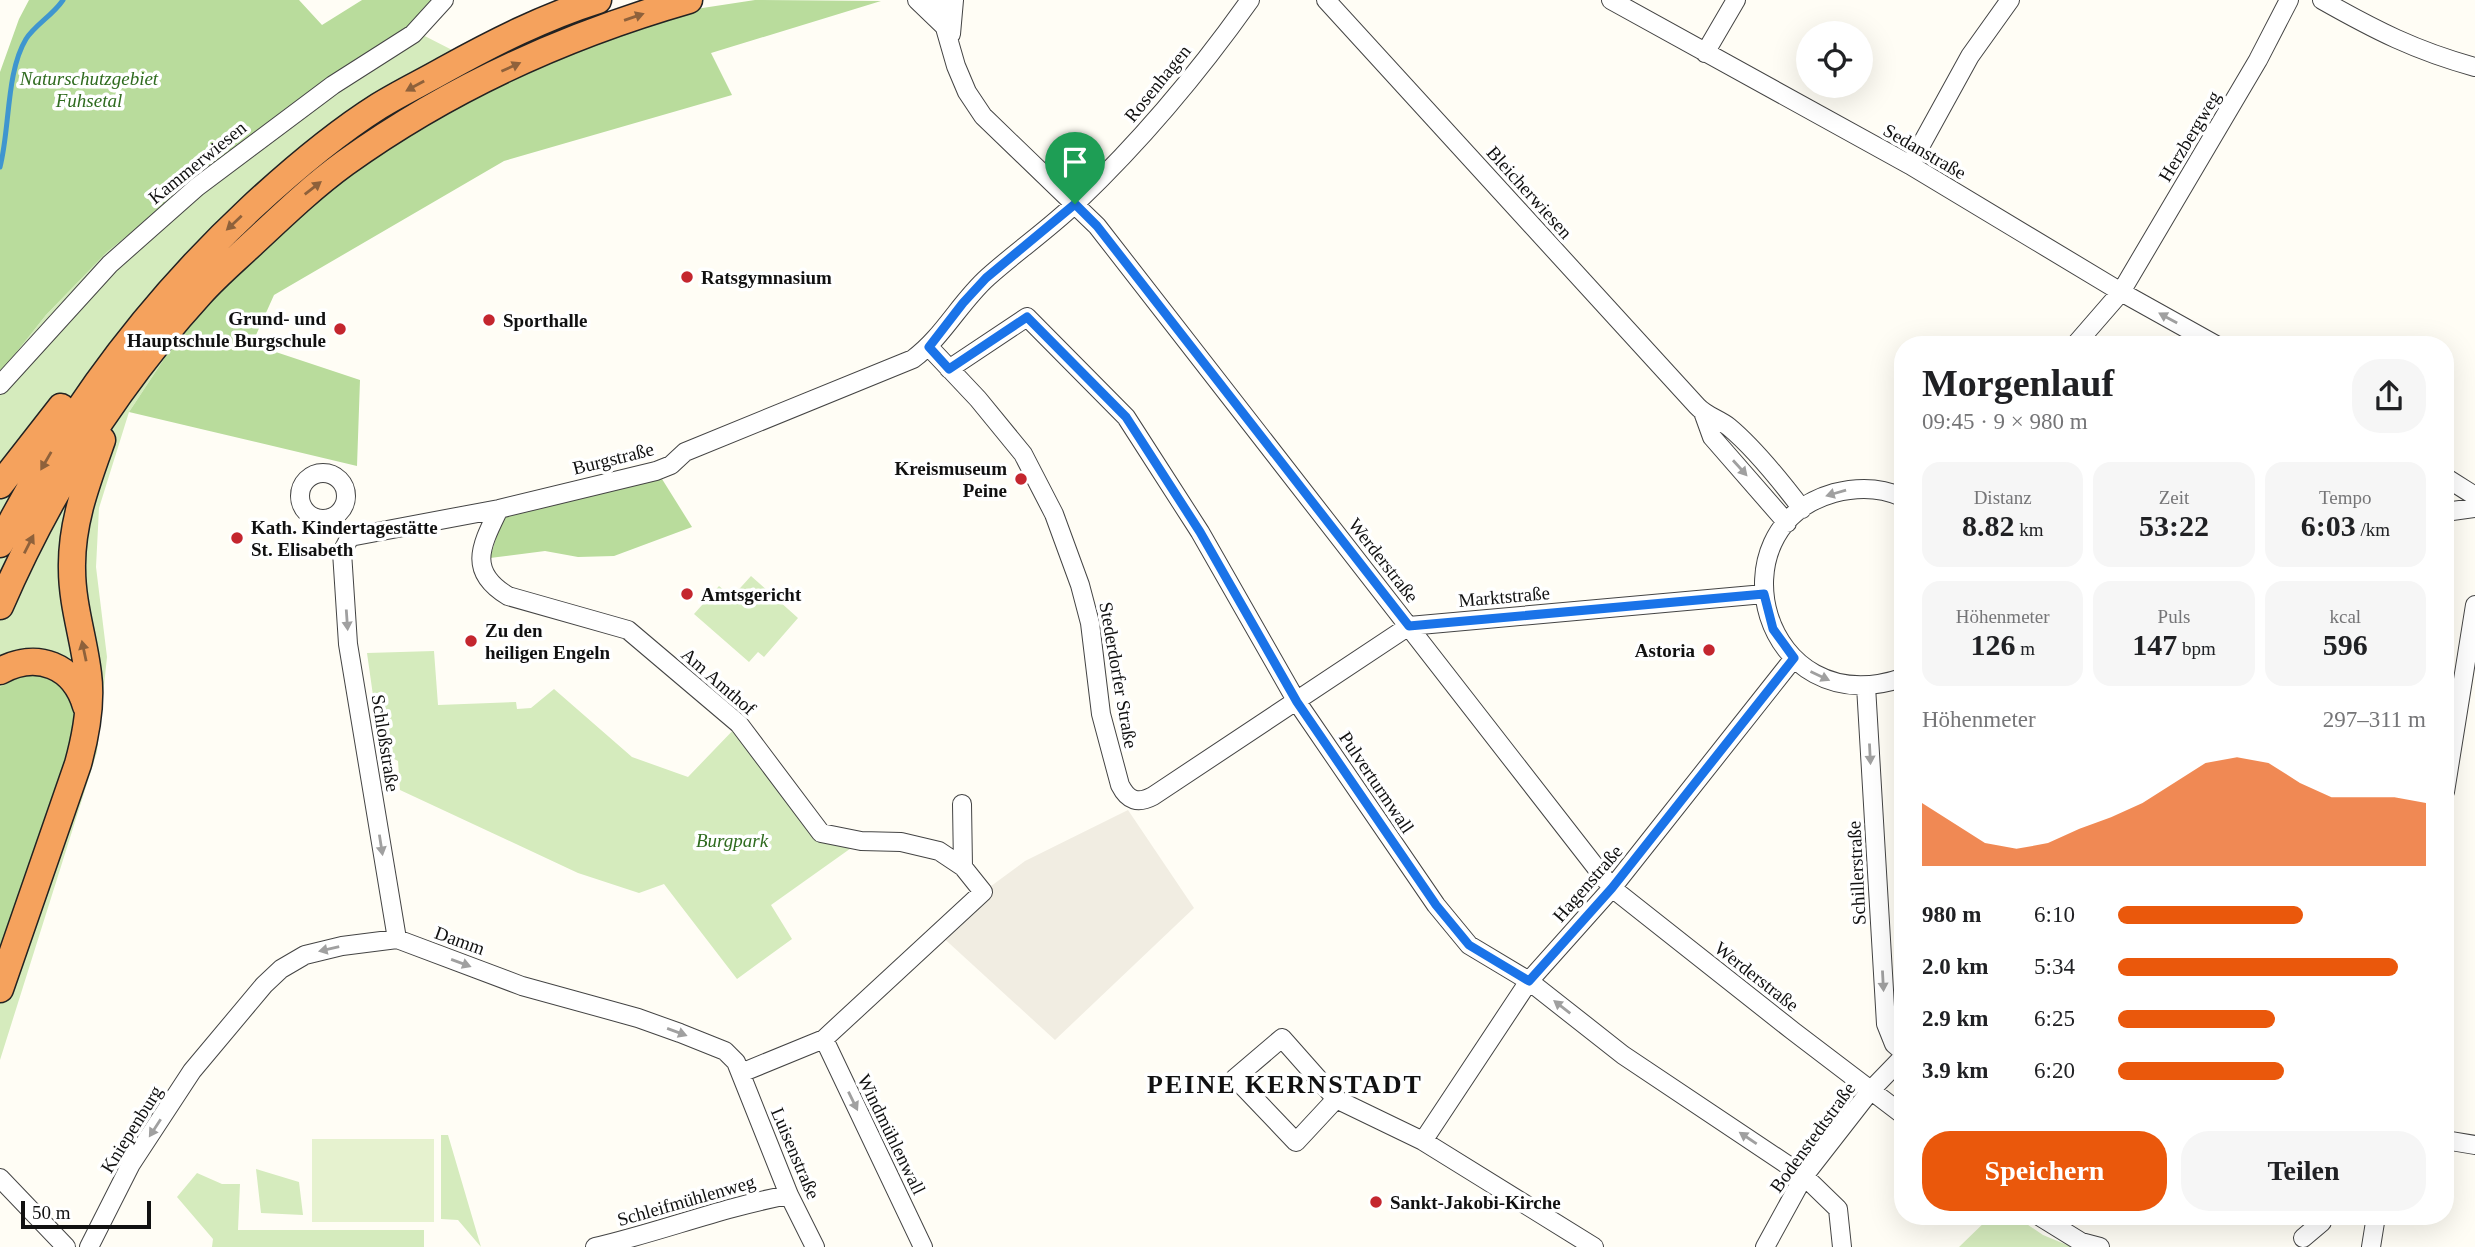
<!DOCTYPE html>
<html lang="de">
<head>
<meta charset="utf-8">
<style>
  :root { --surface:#fff; --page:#f6f6f6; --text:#202124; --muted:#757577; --accent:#ea580c }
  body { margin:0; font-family:"Times New Roman",serif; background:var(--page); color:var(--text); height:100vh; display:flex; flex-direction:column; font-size:26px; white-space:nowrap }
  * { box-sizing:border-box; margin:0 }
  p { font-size:23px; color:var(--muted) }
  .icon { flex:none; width:38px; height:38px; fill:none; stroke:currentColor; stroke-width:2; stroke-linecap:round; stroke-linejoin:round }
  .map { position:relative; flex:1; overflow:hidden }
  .sheet { position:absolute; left:1894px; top:336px; width:560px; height:889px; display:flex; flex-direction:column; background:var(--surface); border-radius:28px; box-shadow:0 7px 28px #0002 }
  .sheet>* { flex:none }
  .buttons { position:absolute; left:1796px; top:21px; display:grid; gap:14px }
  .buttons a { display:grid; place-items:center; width:77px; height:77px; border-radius:50%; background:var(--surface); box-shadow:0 7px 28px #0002; font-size:35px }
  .scale { position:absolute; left:21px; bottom:18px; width:130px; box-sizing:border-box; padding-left:7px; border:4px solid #111; border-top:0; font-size:19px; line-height:24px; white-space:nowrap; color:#111; -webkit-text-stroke:5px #fff; paint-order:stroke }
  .pin { position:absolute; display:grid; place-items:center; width:60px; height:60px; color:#fff; margin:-72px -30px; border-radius:50% 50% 50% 0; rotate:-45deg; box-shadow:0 0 7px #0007 }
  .pin .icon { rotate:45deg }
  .round { display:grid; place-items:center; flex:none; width:74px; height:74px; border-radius:28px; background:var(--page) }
  .overview { display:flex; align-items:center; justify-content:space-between; height:119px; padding:0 28px }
  h1 { font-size:38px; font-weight:700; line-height:52px }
  .stats { display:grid; grid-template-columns:repeat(3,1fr); gap:10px; height:119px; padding:7px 28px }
  .stats div { display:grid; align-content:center; border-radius:18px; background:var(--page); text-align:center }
  .stats b { font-size:30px; font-weight:700 }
  .stats small { font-size:19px; font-weight:400 }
  .stats p { font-size:19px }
  .chart { height:196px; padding:14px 28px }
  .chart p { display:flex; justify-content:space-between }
  .chart svg { width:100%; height:126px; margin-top:7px; fill:var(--accent); opacity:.7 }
  .cta { display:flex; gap:14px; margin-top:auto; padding:14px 28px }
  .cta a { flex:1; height:80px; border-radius:28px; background:var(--accent); color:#fff; font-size:28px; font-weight:700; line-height:80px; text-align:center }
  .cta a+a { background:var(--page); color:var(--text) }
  ul { padding:0 28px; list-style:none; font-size:23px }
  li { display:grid; grid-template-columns:112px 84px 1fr; align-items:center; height:52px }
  li i { height:18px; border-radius:9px; background:var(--accent) }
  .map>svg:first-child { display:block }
  .green { fill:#d5ebbd }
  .forest { fill:#b9dc9c }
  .pitch { fill:#e6f2cf }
  .plaza { fill:#f1ede2 }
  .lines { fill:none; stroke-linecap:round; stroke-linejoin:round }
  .stream { stroke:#3f96cf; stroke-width:5 }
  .minor-casing { stroke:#444; stroke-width:20 }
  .highway-casing { stroke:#222; stroke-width:29 }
  .minor { stroke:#fff; stroke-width:18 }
  .highway { stroke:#f5a25d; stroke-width:26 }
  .oneway { fill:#8e613b }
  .oneway2 { fill:#a0a0a0 }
  .route-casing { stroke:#fff; stroke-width:14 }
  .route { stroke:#1a73e8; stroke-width:9 }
  .poi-dot { fill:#c4262e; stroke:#fff; stroke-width:2.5 }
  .labels { text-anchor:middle; stroke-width:7; stroke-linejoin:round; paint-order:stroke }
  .park-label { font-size:19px; font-style:italic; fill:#2f6b1f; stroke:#fff }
  .street-label { font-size:19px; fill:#111; stroke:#fff }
  .poi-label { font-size:19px; font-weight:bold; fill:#111; stroke:#fff; text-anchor:start }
  .district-label { font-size:26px; font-weight:bold; letter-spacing:2px; fill:#111; stroke:#fff }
</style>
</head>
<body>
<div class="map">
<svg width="2475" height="1247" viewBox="0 0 2475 1247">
  <rect width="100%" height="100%" fill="#fffdf5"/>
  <!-- green -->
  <path class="green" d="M411,29L503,76L357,170L183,330L129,412L99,508L96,567L107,657L97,752L0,1060V373L46,315L107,252L286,108Z
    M751,576L798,618L764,657L758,652L749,662L694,614L719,586L732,597Z
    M434,651L438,705L516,702L517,709L531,708L554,689L632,757L688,777L739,724L809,818L861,841L771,905L792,939L737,979L664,884L639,893L578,873L400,790L398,761L381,752L367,653Z
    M441,1135H448L481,1247L458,1220L441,1219Z
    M256,1169L299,1182L303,1215L261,1213Z
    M197,1173L222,1184H240L238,1230H424V1247H212L213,1239L177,1197Z
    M1991,1216H2015L2043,1235L2072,1247H1959Z"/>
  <!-- forest -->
  <path class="forest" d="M29,0H299L322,25L362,0H433L411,29L286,108L107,252L46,315L0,373V72L19,19Z
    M755,0L881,1L711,53L732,95L504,161L274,295L252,344L360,380L357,466L129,412L183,330L252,253L357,170L503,76L663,14Z
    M662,479L692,527L614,556L578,557L545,551L490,558L503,515Z
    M22,676H42L68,690L80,711L71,768L0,945V687Z"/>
  <!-- pitch -->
  <path class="pitch" d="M312,1139H434V1222H312Z"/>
  <!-- plaza -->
  <path class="plaza" d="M1128,810L1194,908L1055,1040L938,933L983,892L1025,861Z"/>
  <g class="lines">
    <!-- stream -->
    <path class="stream" d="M0,167C10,129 6,72 26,39C35,25 53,15 63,0"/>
    <defs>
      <path id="minor" d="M917,0L943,25
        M937,0L956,66L967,92L983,116L1097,226L1612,888L1793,1031L1902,1114
        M1326,0L1697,406C1706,416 1719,419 1729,427C1753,447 1783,484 1802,509
        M1611,0L1910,165L2121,292L2216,345
        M2322,0C2375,30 2416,51 2475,67
        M951,34L954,0
        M1705,53L1736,0
        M1910,165L1970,56L2010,0
        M2075,345L2121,292L2258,60L2289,0
        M929,347L978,399L1023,454L1054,514L1080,585L1090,623L1101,714L1120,785C1128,801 1138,804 1153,796L1409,626L1764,594
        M949,369L1027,317L1126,417L1200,532L1297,702L1436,905L1469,945L1529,981L1623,1055L1804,1176L1838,1209L1842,1247
        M0,385L110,264L197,187L333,85L413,34L444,0
        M1703,412L1712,437L1787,523
        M300 496a23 23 0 1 1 46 0a23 23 0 1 1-46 0Z
        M2445,477L2475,496
        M1902,497C1880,487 1857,487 1834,493C1710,528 1762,725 1902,678
        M499,509C481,546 467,571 508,596L628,630L739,724L821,833L861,841L901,842L939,851L963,867
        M2445,512L2475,508
        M350,537L499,509L656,471L671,465L685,452L913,359C943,337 960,302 988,277C1017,251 1049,229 1077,202C1141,141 1199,72 1250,0
        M350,537L342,552L348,644L397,939
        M1866,686L1886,1024L1894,1044L1902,1051
        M2445,792L2475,605
        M824,1039L923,1247
        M741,1073L824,1039L983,892L963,867L962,804
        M1336,1099L1296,1142L1235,1078L1282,1038L1336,1099L1423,1141L1594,1247
        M2445,1140L2475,1145
        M1423,1141L1529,981L1612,888L1794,658
        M0,1178L66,1247
        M2039,1216L2081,1242L2100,1247
        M2303,1238L2322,1222L2318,1216
        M89,1247L131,1164L192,1071L264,985L281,969L305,955L342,946L397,939L522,986L638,1018L680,1033L725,1051L736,1062L789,1195L815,1247
        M595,1247C660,1232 723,1207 789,1195
        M1765,1247L1804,1176L1871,1090L1902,1058
        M2371,1247L2376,1216"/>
      <path id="highway" d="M0,485L61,407
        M0,544C64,417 147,305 251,208C291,171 333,135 379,106C400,93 423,82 444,70C493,43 544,17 598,0
        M0,606C49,493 117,385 200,294C216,276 235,260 253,243C283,215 312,187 345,163C448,89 567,35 689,0
        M0,671C37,651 74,665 86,706
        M0,989L78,764C86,735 92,704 88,674C84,639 72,605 72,569C71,523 87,482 102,440"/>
    </defs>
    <!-- minor casing -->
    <use href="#minor" class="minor-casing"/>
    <!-- highway casing -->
    <use href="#highway" class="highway-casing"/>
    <!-- minor -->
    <use href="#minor" class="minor"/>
    <!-- highway -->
    <use href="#highway" class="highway"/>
  </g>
  <!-- one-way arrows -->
  <defs><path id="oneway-solid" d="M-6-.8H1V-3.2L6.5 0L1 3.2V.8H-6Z" transform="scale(1.75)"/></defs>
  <g class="oneway">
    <use href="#oneway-solid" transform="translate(634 17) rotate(-19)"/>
    <use href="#oneway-solid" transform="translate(511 67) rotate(-24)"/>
    <use href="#oneway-solid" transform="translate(415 86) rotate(151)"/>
    <use href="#oneway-solid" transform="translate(313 188) rotate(-38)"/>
    <use href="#oneway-solid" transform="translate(234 223) rotate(137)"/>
    <use href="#oneway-solid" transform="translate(46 461) rotate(120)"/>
    <use href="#oneway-solid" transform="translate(29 544) rotate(-63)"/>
    <use href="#oneway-solid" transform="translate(84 651) rotate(-102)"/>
  </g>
  <g class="oneway2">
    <use href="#oneway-solid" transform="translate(2168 318) rotate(-151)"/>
    <use href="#oneway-solid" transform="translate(1740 468) rotate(48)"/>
    <use href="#oneway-solid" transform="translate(1836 493) rotate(164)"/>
    <use href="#oneway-solid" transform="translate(347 620) rotate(86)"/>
    <use href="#oneway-solid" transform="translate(1820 676) rotate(25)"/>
    <use href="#oneway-solid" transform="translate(1870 754) rotate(87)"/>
    <use href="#oneway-solid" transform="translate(381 845) rotate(81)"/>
    <use href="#oneway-solid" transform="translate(329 949) rotate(167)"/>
    <use href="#oneway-solid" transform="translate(461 963) rotate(20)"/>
    <use href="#oneway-solid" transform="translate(1883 981) rotate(87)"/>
    <use href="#oneway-solid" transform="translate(1562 1007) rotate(-142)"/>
    <use href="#oneway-solid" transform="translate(677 1032) rotate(20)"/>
    <use href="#oneway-solid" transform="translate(853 1101) rotate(64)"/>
    <use href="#oneway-solid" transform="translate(155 1128) rotate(123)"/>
    <use href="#oneway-solid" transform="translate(1748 1138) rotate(-146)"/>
  </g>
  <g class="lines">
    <defs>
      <path id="route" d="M1075,204L1097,226L1409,626L1764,594L1773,629L1794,658L1612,888L1529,981L1469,945L1436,905L1297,702L1200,532L1126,417L1027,317L949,369L929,347L963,303L986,278Z"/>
    </defs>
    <!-- route casing -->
    <use href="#route" class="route-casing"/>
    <!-- route -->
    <use href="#route" class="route"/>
  </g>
  <!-- markers -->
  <g class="poi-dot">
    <circle cx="687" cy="277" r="7"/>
    <circle cx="489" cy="320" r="7"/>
    <circle cx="340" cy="329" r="7"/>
    <circle cx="1021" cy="479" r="7"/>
    <circle cx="237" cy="538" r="7"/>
    <circle cx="687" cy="594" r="7"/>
    <circle cx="471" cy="641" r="7"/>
    <circle cx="1709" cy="650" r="7"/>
    <circle cx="1376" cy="1202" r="7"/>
  </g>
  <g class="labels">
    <!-- park labels -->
    <g class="park-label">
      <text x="89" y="85">Naturschutzgebiet<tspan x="89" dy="22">Fuhsetal</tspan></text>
      <text x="732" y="847">Burgpark</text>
    </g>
    <!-- street labels -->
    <g class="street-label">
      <text transform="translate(1157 83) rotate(-51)" y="7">Rosenhagen</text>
      <text transform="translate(2189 136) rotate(-59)" y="7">Herzbergweg</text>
      <text transform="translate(1925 151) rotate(30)" y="7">Sedanstraße</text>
      <text transform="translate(197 162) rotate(-39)" y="7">Kammerwiesen</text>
      <text transform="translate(1530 192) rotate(48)" y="7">Bleicherwiesen</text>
      <text transform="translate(613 458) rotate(-14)" y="7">Burgstraße</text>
      <text transform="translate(1384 560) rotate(52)" y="7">Werderstraße</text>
      <text transform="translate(1504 596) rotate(-5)" y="7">Marktstraße</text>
      <text transform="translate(1119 675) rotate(80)" y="7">Stederdorfer Straße</text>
      <text transform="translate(719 681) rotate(41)" y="7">Am Amthof</text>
      <text transform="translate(386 743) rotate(81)" y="7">Schloßstraße</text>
      <text transform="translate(1377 782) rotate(56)" y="7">Pulverturmwall</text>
      <text transform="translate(1856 873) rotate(-93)" y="7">Schillerstraße</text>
      <text transform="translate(1587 883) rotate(-49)" y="7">Hagenstraße</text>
      <text transform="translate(460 940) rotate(20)" y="7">Damm</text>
      <text transform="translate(1757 976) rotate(38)" y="7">Werderstraße</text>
      <text transform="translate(131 1129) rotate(-58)" y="7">Kniepenburg</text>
      <text transform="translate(892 1134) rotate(64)" y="7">Windmühlenwall</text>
      <text transform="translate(1812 1137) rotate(-54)" y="7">Bodenstedtstraße</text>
      <text transform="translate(796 1153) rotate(67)" y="7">Luisenstraße</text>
      <text transform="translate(686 1200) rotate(-16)" y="7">Schleifmühlenweg</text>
    </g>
    <!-- poi labels -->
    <g class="poi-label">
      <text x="701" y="284">Ratsgymnasium</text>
      <text x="326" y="325" text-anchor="end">Grund- und<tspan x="326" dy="22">Hauptschule Burgschule</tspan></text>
      <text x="503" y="327">Sporthalle</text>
      <text x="1007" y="475" text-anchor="end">Kreismuseum<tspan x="1007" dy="22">Peine</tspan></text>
      <text x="251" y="534">Kath. Kindertagestätte<tspan x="251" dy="22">St. Elisabeth</tspan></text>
      <text x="701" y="601">Amtsgericht</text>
      <text x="485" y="637">Zu den<tspan x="485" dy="22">heiligen Engeln</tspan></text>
      <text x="1695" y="657" text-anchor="end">Astoria</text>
      <text x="1390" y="1209">Sankt-Jakobi-Kirche</text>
    </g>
    <!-- district labels -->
    <g class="district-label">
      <text x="1285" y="1093">PEINE KERNSTADT</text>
    </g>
  </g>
</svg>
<div class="buttons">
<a><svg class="icon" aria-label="locate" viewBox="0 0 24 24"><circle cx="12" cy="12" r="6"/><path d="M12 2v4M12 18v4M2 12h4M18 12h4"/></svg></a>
</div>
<div class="scale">50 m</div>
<div class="pin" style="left:1075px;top:204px;background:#1e9e55"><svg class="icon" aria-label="arrive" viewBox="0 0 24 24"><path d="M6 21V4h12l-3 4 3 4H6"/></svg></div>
<section class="sheet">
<div class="overview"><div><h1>Morgenlauf</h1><p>09:45 · 9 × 980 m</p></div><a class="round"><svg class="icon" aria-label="share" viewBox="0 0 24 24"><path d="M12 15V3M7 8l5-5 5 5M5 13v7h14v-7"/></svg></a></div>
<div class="stats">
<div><p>Distanz</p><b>8.82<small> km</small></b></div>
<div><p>Zeit</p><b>53:22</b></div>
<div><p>Tempo</p><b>6:03<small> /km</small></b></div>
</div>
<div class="stats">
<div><p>Höhenmeter</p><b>126<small> m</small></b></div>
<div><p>Puls</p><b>147<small> bpm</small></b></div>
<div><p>kcal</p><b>596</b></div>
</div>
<div class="chart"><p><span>Höhenmeter</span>297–311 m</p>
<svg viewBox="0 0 160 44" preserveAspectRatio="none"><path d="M0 44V22L10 29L20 36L30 38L40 36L50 31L60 27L70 22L80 15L90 8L100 6L110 8L120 15L130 20L140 20L150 20L160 22V44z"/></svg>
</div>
<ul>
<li><b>980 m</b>6:10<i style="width:60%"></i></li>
<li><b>2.0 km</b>5:34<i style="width:91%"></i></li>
<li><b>2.9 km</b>6:25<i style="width:51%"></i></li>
<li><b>3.9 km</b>6:20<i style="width:54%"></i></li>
</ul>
<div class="cta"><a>Speichern</a><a>Teilen</a></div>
</section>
</div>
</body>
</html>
